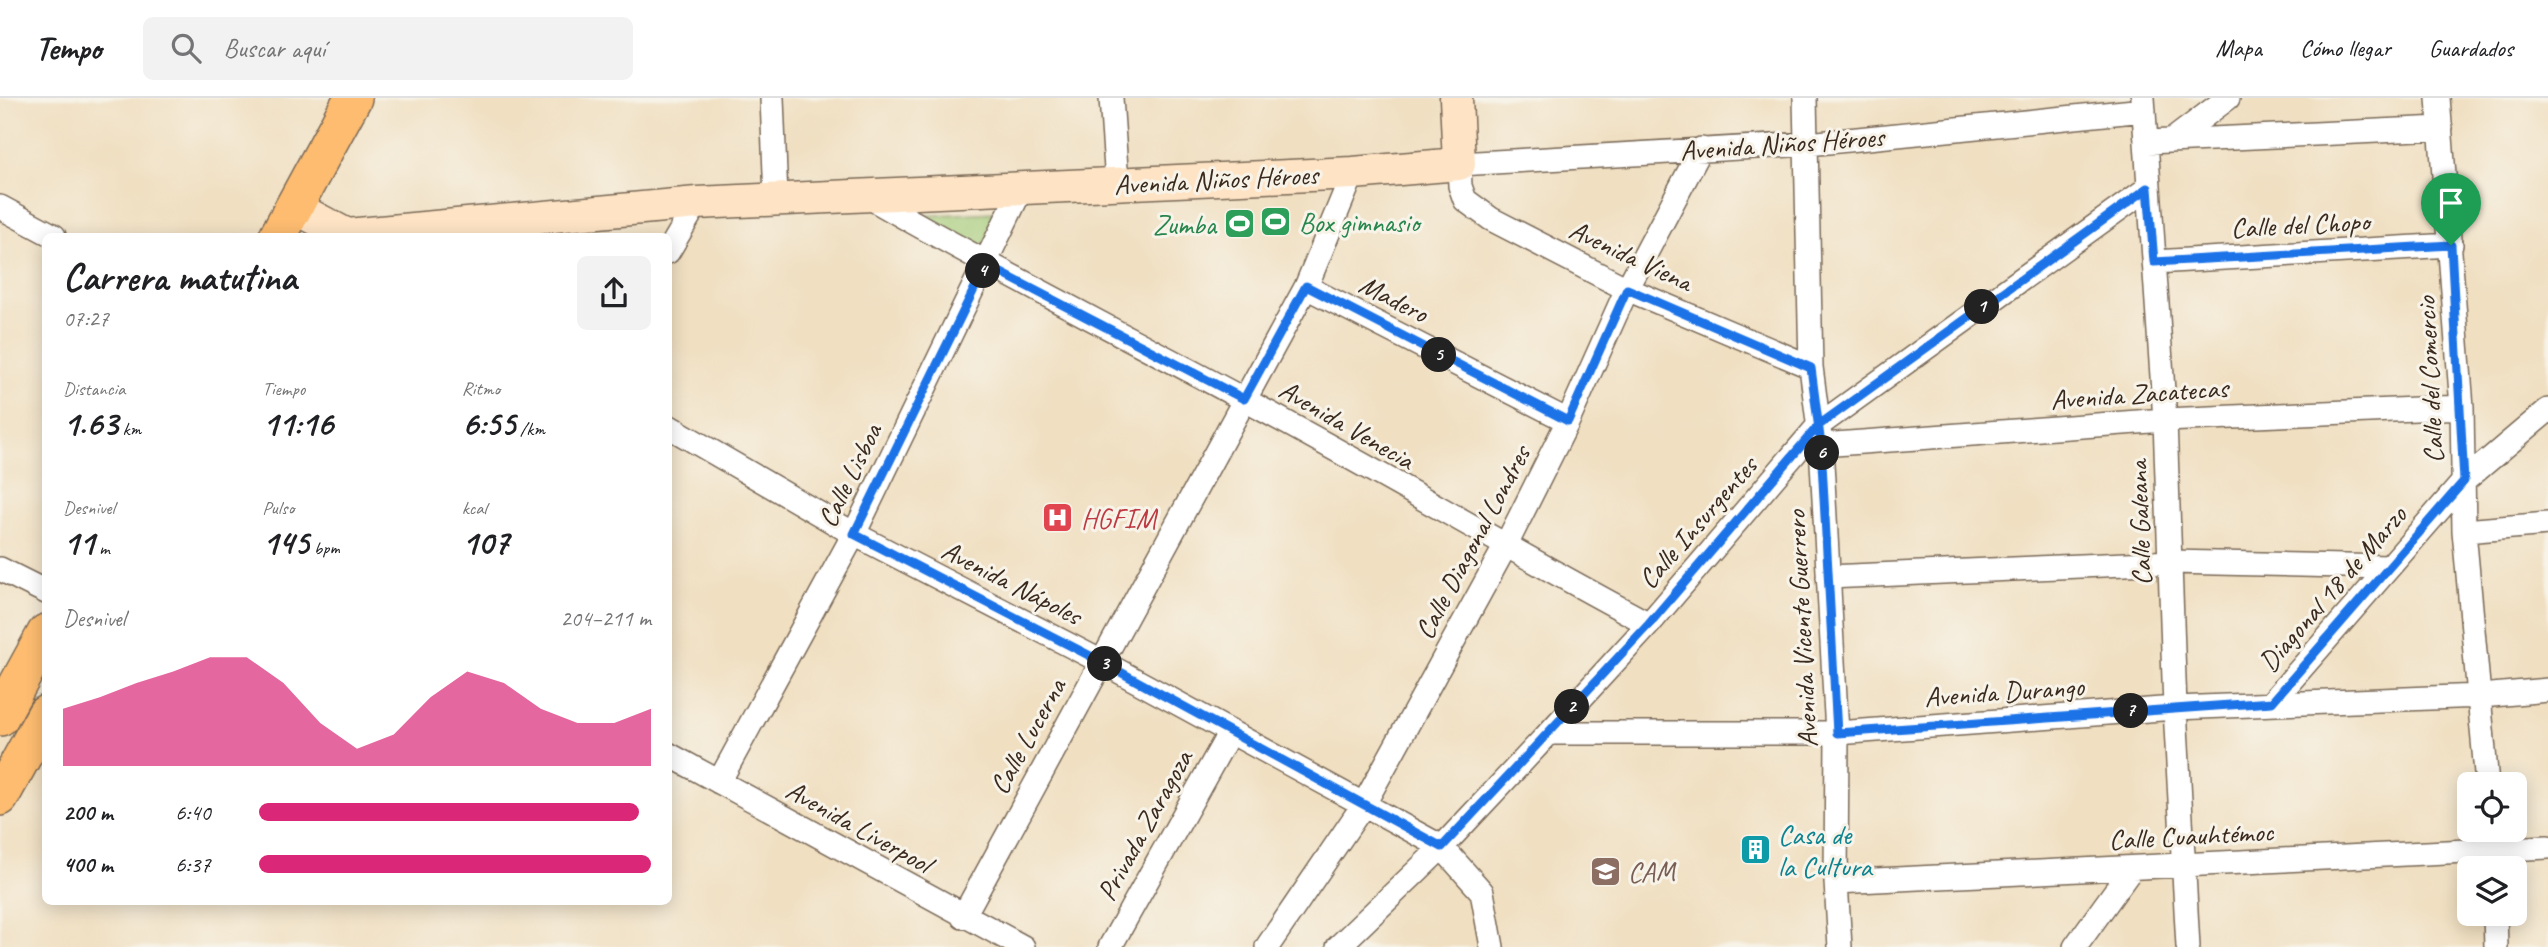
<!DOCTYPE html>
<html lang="es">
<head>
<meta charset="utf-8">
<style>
  :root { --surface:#fff; --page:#f2f2f2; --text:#202124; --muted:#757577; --line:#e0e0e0; --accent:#db2777 }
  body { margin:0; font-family:Caveat,sans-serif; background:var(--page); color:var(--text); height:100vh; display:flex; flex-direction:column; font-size:26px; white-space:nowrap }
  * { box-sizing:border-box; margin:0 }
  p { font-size:23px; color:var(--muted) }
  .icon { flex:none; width:38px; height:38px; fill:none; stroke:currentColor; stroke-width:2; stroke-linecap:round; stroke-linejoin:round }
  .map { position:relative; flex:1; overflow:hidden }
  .drawer { position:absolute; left:42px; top:135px; width:630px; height:672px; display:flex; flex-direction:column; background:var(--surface); border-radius:10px; box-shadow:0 4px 18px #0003 }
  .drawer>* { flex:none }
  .fabs { position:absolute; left:2457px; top:674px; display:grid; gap:14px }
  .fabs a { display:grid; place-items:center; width:70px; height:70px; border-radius:10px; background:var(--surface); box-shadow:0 4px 18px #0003; font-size:35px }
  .pin { position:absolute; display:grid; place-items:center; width:60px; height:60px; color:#fff; margin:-72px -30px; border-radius:50% 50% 50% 0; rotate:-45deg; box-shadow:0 0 7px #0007 }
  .pin .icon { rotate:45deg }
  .km { position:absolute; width:35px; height:35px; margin:-18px; border-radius:50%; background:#222; color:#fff; font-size:19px; line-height:35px; text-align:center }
  .round { display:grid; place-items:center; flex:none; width:74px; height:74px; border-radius:10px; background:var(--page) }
  .overview { display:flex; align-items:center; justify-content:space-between; height:119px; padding:0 21px }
  h1 { font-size:38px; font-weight:600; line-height:52px }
  .figures { display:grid; grid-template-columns:repeat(3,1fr); gap:10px; height:119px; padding:7px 21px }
  .figures div { display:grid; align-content:center }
  .figures b { font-size:35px; font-weight:600 }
  .figures small { font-size:19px; font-weight:400 }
  .figures p { font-size:19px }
  .chart { height:196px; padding:14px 21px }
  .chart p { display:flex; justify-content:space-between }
  .chart svg { width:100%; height:126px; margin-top:7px; fill:var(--accent); opacity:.7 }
  ul { padding:0 21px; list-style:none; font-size:23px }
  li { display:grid; grid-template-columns:112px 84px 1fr; align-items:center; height:52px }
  li i { height:18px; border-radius:9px; background:var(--accent) }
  header { display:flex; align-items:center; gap:42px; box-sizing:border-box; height:98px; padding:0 35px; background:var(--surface); border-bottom:2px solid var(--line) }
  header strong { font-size:33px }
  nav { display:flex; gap:38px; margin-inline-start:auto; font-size:24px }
  .search { width:490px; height:63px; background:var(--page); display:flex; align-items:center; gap:18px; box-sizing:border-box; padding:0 24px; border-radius:10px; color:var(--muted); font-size:26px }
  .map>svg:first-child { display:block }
  .green { fill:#a0c975; stroke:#6e7a4a; stroke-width:2 }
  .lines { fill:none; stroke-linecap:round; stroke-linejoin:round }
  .street-casing { stroke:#7a6957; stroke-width:26 }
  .secondary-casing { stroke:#7a6957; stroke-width:35 }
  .primary-casing { stroke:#7a6957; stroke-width:40 }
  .street { stroke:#fff; stroke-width:23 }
  .secondary { stroke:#fee4c5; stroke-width:32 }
  .primary { stroke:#fdbc6f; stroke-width:37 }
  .route-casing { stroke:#fff; stroke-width:14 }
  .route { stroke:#1a73e8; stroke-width:9 }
  .labels { text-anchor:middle; stroke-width:6; stroke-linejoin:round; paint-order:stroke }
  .street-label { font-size:28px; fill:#3b2a1e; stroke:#f7f3e8 }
  .leisure-label { font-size:28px; fill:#27864d; stroke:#f7f3e8; text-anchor:start }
  .health-label { font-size:28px; fill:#be3a42; stroke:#f7f3e8; text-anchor:start }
  .culture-label { font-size:28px; fill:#0d838f; stroke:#f7f3e8; text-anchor:start }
  .education-label { font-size:28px; fill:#785e54; stroke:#f7f3e8; text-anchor:start }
</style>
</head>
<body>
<header>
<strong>Tempo</strong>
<div class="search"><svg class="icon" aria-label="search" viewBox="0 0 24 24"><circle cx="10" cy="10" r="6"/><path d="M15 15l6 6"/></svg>Buscar aquí</div>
<nav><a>Mapa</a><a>Cómo llegar</a><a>Guardados</a></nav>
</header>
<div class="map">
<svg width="2548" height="849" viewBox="0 0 2548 849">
  <rect width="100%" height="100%" fill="#f7f3e8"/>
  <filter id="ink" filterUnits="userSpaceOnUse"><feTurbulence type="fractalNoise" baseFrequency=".0143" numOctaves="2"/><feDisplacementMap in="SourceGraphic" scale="14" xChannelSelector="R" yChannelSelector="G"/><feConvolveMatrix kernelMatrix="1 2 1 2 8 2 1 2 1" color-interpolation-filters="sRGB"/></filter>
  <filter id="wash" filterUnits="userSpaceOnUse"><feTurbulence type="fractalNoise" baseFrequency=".00686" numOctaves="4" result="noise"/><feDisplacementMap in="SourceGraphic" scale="28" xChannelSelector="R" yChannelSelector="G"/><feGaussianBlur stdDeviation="1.57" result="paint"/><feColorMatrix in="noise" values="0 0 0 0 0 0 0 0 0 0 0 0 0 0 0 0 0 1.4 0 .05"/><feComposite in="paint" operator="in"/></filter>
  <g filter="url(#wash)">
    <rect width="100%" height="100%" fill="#f0dfc1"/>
    <!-- green -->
    <path class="green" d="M999,114L981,155L915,118Z"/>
  </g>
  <g filter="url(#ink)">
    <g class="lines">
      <defs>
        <path id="street" d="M772,0L776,101
          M1111,0L1117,85
          M1805,0L1811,269L1821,347L1837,635L1836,784L1840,849
          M2143,0L2165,322L2175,610L2188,849
          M2438,0L2462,309L2464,433L2487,686
          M2174,41L2228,0
          M2148,44L2441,30
          M869,99C991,170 1117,233 1241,300C1378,373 1512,453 1649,526
          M0,109L54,138
          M668,154L697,105
          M2154,164L2451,147
          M1306,189L1568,323
          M1811,269L1627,191L1491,121L1465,102L1460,88L1459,66L1808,46L2144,12
          M668,328L854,436L1102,564L1442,749L1482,794L1492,849
          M1821,347L2165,322L2462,309
          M2464,433L2548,426
          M0,471L46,494
          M1828,479L2171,464L2389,469
          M2272,604L2464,383L2548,312
          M1549,635H1837L2175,610L2481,598L2548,592
          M668,656L1023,849
          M719,684L854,436L1021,91
          M2490,732L2492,770
          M1836,784L2548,749
          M2495,816L2496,849
          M963,819L1306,189L1353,75
          M1110,849L1230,634
          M1267,849L1364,706L1505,449L1568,323L1627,191L1701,51
          M1338,849L1442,749L1549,635L1649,526L1819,327L2148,90
          M2075,849L2132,770"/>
        <path id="secondary" d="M294,109L347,137L697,105L1353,75L1459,66L1456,0"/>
        <path id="primary" d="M278,138L353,0
          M0,619L46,535
          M0,699L46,616"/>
      </defs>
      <!-- street casing -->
      <use href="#street" class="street-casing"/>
      <!-- secondary casing -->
      <use href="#secondary" class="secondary-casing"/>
      <!-- primary casing -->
      <use href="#primary" class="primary-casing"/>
      <!-- street -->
      <use href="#street" class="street"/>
      <!-- secondary -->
      <use href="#secondary" class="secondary"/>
      <!-- primary -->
      <use href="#primary" class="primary"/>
    </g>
  </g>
  <g class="lines" filter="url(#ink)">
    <defs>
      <path id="route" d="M2451,147L2154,164L2148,90L1819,327L1649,526L1442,749L1102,564L854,436L986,167L1244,301L1306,188L1568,323L1627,191L1811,270L1821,347L1837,635L2272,604L2464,383L2451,147"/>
    </defs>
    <!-- route casing -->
    <use href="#route" class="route-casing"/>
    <!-- route -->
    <use href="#route" class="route"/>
  </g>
  <!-- icons -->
  <defs>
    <symbol id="stadium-square" viewBox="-11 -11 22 22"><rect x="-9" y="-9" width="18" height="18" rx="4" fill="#2e9e5b" stroke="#f7f3e8"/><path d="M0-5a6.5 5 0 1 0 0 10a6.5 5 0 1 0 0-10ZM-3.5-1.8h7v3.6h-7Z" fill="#fff"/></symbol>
    <symbol id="hospital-square" viewBox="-11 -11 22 22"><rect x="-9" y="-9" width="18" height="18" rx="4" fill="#e0444e" stroke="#f7f3e8"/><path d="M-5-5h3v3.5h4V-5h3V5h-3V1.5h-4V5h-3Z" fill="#fff"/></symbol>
    <symbol id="building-square" viewBox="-11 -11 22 22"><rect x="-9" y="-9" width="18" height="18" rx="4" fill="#0f9aa8" stroke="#f7f3e8"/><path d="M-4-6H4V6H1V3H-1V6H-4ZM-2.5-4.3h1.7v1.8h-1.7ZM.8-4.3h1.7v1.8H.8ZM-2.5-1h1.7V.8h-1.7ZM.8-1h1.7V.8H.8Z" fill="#fff"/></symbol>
    <symbol id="school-square" viewBox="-11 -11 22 22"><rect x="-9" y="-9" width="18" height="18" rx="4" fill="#8d6e63" stroke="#f7f3e8"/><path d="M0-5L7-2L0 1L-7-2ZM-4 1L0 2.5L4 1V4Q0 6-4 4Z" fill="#fff"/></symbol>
  </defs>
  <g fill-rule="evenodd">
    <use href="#stadium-square" x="1258" y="106" width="35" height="35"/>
    <use href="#stadium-square" x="1222" y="108" width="35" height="35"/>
    <use href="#hospital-square" x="1040" y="402" width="35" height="35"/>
    <use href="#building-square" x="1738" y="734" width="35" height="35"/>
    <use href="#school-square" x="1588" y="756" width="35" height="35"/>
  </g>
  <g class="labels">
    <!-- street labels -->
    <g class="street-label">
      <text transform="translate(1782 45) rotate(-4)" y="10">Avenida Niños Héroes</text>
      <text transform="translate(1216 81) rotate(-3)" y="10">Avenida Niños Héroes</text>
      <text transform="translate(2300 126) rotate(-3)" y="10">Calle del Chopo</text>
      <text transform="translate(1631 157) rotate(25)" y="10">Avenida Viena</text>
      <text transform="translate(1394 200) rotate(27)" y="10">Madero</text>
      <text transform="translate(2429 282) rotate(-93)" y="10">Calle del Comercio</text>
      <text transform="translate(2139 295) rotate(-4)" y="10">Avenida Zacatecas</text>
      <text transform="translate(1347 326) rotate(30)" y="10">Avenida Venecia</text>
      <text transform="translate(849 377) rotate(-64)" y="10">Calle Lisboa</text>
      <text transform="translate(1697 424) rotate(-49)" y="10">Calle Insurgentes</text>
      <text transform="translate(2139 425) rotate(-92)" y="10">Calle Galeana</text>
      <text transform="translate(1472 444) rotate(-62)" y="10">Calle Diagonal Londres</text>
      <text transform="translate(1012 484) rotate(27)" y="10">Avenida Nápoles</text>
      <text transform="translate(2332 490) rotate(-49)" y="10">Diagonal 18 de Marzo</text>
      <text transform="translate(1801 531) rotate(-93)" y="10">Avenida Vicente Guerrero</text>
      <text transform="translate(2004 593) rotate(-4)" y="10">Avenida Durango</text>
      <text transform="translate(1027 638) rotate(-61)" y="10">Calle Lucerna</text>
      <text transform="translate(1144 727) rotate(-61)" y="10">Privada Zaragoza</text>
      <text transform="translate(859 728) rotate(29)" y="10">Avenida Liverpool</text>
      <text transform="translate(2191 737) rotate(-3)" y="10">Calle Cuauhtémoc</text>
    </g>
    <!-- leisure labels -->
    <g class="leisure-label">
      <text x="1299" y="134">Box gimnasio</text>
      <text x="1216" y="136" text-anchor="end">Zumba</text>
    </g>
    <!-- health labels -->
    <g class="health-label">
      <text x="1081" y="430">HGFIM</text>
    </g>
    <!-- culture labels -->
    <g class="culture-label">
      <text x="1778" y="746">Casa de<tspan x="1778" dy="32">la Cultura</tspan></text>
    </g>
    <!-- education labels -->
    <g class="education-label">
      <text x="1628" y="783">CAM</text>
    </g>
  </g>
</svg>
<div class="fabs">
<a><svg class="icon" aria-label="locate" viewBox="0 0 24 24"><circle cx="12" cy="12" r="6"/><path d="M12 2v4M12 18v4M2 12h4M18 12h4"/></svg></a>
<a><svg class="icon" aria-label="layers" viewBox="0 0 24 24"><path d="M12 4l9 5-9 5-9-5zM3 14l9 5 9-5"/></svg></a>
</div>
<div class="pin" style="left:2451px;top:147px;background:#1e9e55"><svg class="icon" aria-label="arrive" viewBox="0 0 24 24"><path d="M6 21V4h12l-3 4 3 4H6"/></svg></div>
<b class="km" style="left:1982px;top:209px">1</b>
<b class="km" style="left:1572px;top:609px">2</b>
<b class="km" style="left:1105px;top:566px">3</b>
<b class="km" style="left:983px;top:173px">4</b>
<b class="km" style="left:1439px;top:257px">5</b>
<b class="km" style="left:1822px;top:355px">6</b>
<b class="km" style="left:2131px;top:613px">7</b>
<section class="drawer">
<div class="overview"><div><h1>Carrera matutina</h1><p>07:27</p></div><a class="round"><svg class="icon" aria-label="share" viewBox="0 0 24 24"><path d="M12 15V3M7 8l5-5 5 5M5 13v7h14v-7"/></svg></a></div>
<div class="figures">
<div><p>Distancia</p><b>1.63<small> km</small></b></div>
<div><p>Tiempo</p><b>11:16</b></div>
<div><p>Ritmo</p><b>6:55<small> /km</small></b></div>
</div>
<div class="figures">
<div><p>Desnivel</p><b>11<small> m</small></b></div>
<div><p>Pulso</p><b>145<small> bpm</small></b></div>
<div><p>kcal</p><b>107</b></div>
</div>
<div class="chart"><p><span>Desnivel</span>204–211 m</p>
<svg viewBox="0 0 160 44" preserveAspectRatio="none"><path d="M0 44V24L10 20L20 15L30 11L40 6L50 6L60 15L70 29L80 38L90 33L100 20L110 11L120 15L130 24L140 29L150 29L160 24V44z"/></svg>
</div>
<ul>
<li><b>200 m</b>6:40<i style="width:97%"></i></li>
<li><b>400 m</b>6:37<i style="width:100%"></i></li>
</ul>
</section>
</div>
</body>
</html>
